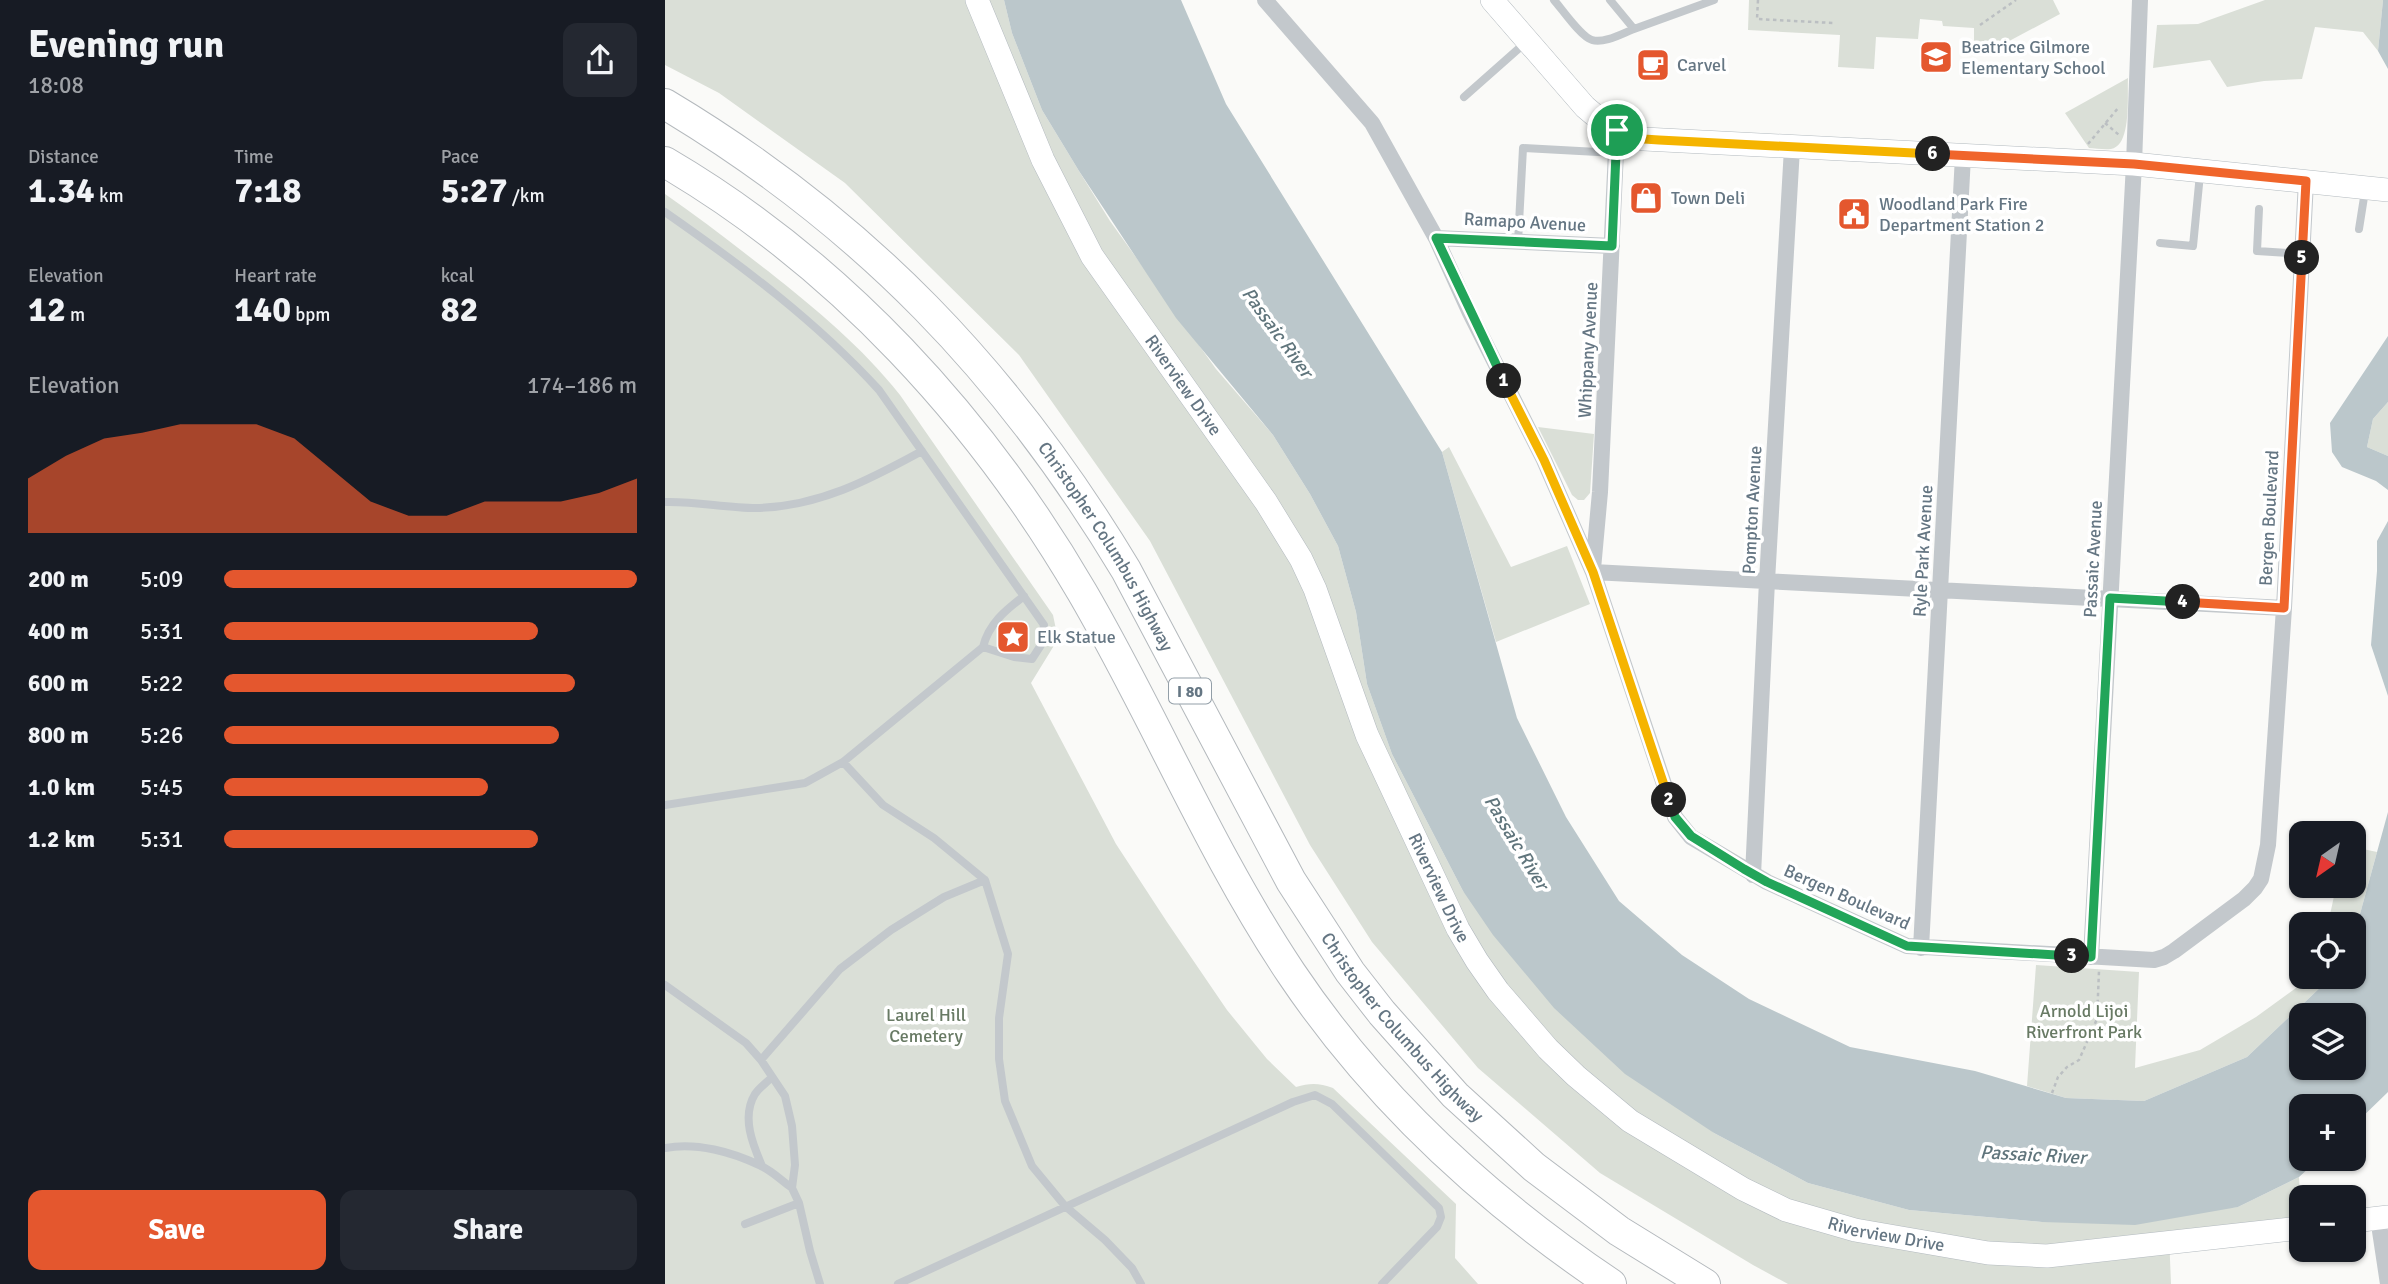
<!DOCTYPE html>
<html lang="en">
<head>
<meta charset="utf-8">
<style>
  :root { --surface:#171b24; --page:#242831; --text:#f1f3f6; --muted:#9ea1a6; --accent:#e4572e }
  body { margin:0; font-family:Signika,sans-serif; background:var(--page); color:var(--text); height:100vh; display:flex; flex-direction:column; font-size:26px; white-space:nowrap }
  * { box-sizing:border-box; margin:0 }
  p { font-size:23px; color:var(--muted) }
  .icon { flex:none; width:38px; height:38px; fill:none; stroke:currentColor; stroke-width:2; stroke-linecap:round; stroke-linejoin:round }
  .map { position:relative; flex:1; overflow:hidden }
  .panel { display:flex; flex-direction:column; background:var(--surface); width:665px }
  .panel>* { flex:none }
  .needle { width:46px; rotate:214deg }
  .tools { position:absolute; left:1624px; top:821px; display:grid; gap:14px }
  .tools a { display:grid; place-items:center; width:77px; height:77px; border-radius:14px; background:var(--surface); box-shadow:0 2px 5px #0004; font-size:35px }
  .pin { position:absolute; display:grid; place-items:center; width:60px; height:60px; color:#fff; margin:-30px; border:4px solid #fff; border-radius:50%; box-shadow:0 2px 7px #0007 }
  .km { position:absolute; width:35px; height:35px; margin:-18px; border-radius:50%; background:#222; color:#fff; font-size:19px; line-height:35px; text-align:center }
  .round { display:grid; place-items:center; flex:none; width:74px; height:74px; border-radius:14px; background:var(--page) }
  .overview { display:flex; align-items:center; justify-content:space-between; height:119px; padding:0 28px }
  h1 { font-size:38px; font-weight:800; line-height:52px }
  .metrics { display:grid; grid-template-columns:repeat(3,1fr); gap:10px; height:119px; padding:7px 28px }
  .metrics div { display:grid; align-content:center }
  .metrics b { font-size:35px; font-weight:800 }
  .metrics small { font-size:19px; font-weight:400 }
  .metrics p { font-size:19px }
  .chart { height:196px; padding:14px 28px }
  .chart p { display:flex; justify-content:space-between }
  .chart svg { width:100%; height:126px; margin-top:7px; fill:var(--accent); opacity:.7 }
  .primary-button { display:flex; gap:14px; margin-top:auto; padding:14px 28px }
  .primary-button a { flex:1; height:80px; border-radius:14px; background:var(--accent); color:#fff; font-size:28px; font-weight:800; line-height:80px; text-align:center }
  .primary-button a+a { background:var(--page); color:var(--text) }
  ul { padding:0 28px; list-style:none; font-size:23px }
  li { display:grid; grid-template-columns:112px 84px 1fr; align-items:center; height:52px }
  li i { height:18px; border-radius:9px; background:var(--accent) }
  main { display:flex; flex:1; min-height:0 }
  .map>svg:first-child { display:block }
  .green { fill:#dadfd7 }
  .water { fill:#bbc7cb; fill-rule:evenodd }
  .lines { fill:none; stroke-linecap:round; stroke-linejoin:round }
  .secondary-casing { stroke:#b3babf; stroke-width:24 }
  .highway-casing { stroke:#b4b9bd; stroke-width:32 }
  .path { stroke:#bbbfc2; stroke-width:2.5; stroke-dasharray:3.5 3.5; stroke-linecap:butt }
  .lane { stroke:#c3c8cc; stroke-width:8 }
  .street { stroke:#c3c8cc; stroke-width:16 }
  .secondary { stroke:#fff; stroke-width:23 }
  .highway { stroke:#fff; stroke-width:30 }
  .split-1-casing { stroke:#fff; stroke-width:14 }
  .split-2-casing { stroke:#fff; stroke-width:14 }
  .split-3-casing { stroke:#fff; stroke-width:14 }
  .split-4-casing { stroke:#fff; stroke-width:14 }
  .split-5-casing { stroke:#fff; stroke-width:14 }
  .split-6-casing { stroke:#fff; stroke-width:14 }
  .split-7-casing { stroke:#fff; stroke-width:14 }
  .split-1 { stroke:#22a559; stroke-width:9 }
  .split-2 { stroke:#f5b400; stroke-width:9 }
  .split-3 { stroke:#22a559; stroke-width:9 }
  .split-4 { stroke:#22a559; stroke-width:9 }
  .split-5 { stroke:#f0652b; stroke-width:9 }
  .split-6 { stroke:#f0652b; stroke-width:9 }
  .split-7 { stroke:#f5b400; stroke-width:9 }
  .labels { text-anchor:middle; stroke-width:7; stroke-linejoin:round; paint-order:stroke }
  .shield { fill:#fff; stroke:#939fa8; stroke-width:2 }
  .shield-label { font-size:16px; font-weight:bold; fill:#657683 }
  .poi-label { font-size:18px; fill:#657683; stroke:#fff; text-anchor:start }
  .street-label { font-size:18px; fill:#657683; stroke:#fff }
  .park-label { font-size:18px; fill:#687a64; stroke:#fff }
  .water-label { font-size:19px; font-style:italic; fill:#60757c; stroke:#fff }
</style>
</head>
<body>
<main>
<section class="panel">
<div class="overview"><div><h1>Evening run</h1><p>18:08</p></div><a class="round"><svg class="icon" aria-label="share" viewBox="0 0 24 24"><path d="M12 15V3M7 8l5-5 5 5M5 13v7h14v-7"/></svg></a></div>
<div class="metrics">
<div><p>Distance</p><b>1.34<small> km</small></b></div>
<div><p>Time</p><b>7:18</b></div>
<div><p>Pace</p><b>5:27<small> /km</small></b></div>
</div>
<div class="metrics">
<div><p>Elevation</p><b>12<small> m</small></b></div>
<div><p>Heart rate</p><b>140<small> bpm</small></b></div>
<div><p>kcal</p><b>82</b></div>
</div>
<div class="chart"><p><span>Elevation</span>174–186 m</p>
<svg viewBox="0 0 160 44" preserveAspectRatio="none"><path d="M0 44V25L10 17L20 11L30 9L40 6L50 6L60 6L70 11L80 22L90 33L100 38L110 38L120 33L130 33L140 33L150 30L160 25V44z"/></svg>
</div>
<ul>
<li><b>200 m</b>5:09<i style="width:100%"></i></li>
<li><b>400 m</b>5:31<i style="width:76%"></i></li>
<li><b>600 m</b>5:22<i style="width:85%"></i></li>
<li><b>800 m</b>5:26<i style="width:81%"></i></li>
<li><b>1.0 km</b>5:45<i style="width:64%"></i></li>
<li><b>1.2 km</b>5:31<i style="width:76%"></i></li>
</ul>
<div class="primary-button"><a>Save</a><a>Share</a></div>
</section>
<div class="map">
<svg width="1723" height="1284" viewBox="0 0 1723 1284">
  <rect width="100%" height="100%" fill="#fafaf8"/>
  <!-- green -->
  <path class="green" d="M0,0H339L347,33L377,110L414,171L445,221L551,369L608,435L645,494L673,546L691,612L702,684L727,754L798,891L1049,1133L1143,1183L1244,1210L1377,1222L1573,1207L1634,1177L1636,1216L1504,1234L1506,1284H1123L1088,1265L935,1173L813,1068L707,942L645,845L485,541L354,355L180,183L54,93L0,65Z
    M1084,0H1388L1395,14L1333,47L1309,46V28L1278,26L1277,21L1255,19L1253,39L1211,37L1209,69L1173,67L1175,35L1083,30Z
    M1600,0H1718L1713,51L1698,32L1650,27L1637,79L1599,81L1562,87L1545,60L1488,68L1492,25L1533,24Z
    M1463,78C1462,95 1467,146 1446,149C1439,150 1430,148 1424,148L1400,113Z
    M0,194C35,218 69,245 103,271C151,309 197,347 235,395L388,615L393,639L366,683L451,844L502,922L562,1010L602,1059L631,1087C645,1083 654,1083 668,1088L791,1204L790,1258L813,1284H0Z
    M1723,402V456L1702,447L1708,419Z
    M873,427L929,434L925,493L919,500H913L907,495Z
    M784,447L846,567L902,546L925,604L831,642L777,452Z
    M1698,849L1712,852L1695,914L1689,926V924H1663L1671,887L1687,889Z
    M1371,965L1474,972L1470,1068L1535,1050L1591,1017L1646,977H1663L1660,983L1582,1057L1479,1101L1401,1098L1362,1086Z"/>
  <!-- water -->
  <path class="water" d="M339,0H516L561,104L777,452L852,718L901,817L954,901L1017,955L1084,999L1185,1047L1310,1071L1401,1098L1479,1101L1582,1057L1660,983L1663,977L1689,976V926L1695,914L1723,812V1092L1689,1125V1106H1636V1158L1654,1159L1634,1177L1573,1207L1470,1225L1377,1222L1244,1210L1143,1183L1049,1133L960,1074L889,1008L828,935L798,891L727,754L702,684L691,612L673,546L645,494L608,435L511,318L414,171L377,110L347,33ZM1689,1015V1068H1636V1015Z
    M1718,0H1723V69L1713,51Z
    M1723,336V402L1708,419L1702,447L1723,456V490L1711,481L1677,467L1667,452L1665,423Z
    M1723,521V696L1706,645L1712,571V541Z"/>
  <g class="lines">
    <defs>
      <g id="secondary">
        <path id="s1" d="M312,0L378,160L427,256L601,502L636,559L650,589L702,735L793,929L812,961L833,991L883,1049L911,1076L965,1121L1078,1189L1121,1210L1190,1230L1323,1253L1382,1256L1636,1228"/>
        <path d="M827,0L920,107L939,123L952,130L979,139L1469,164L1723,190"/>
        <path d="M1689,1221L1723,1217"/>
      </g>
      <g id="highway">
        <path id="s2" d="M0,104C199,223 342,372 461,570L626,881L685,972L717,1013L790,1095L869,1167L954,1231L1040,1284"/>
        <path d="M0,162C174,264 316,419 417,592C490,717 545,852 626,973C710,1098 821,1200 946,1284"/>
      </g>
    </defs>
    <!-- secondary casing -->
    <use href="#secondary" class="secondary-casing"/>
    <!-- highway casing -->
    <use href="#highway" class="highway-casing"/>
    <!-- path -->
    <path class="path" d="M1093,0L1092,19L1168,23
      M1315,25L1351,0
      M1440,123L1454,135
      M1423,144L1454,107
      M1387,1093L1393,1077L1402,1067L1414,1060L1432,1019L1434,971"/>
    <!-- lane -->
    <path class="lane" d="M889,0C897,9 916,37 927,40C939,44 958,33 969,29
      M945,0L969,29L1049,0
      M799,97L860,43
      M1594,209L1592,251L1637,254
      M0,212C76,265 151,321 214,390L379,625L376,645L367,659L349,657L318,647
      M1694,229L1700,191
      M853,242L858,148L951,153
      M1495,243L1528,246L1535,174
      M0,502C30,501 61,508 91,508C153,507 204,480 257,451
      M178,762L218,805L269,838L320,880L343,954L334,1018V1059L340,1101L367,1166L400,1206L440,1240L467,1268L476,1284
      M0,805L140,783L178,762L318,647C324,623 341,610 359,596
      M0,985L81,1043L96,1060L120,1096L127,1126L130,1165L127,1188L134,1203L145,1251L155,1284
      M96,1060L175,969L226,930L279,897L320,880
      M0,1148C31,1142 68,1152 96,1166C107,1171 117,1181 127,1188
      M97,1166C88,1145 76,1117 90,1094C94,1088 101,1083 106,1078
      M80,1224L134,1203
      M233,1284L628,1102L650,1095L667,1104L774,1208L776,1217L772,1227L717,1284"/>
    <!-- street -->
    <path class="street" d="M600,0L707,123L771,238L805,313L879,460L928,572L1010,817L1026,837L1102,882L1242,946L1489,960L1499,957L1509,951L1579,899L1590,888L1596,879L1603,845L1619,608L1641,181
      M771,238L947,246
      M928,569L935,492L952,130
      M928,572L1619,608
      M1088,875L1102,581L1127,148
      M1256,948L1298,156
      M1426,957L1469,164L1475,0
      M1713,1218L1723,1284"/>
    <!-- secondary -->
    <use href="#secondary" class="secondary"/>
    <!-- highway -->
    <use href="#highway" class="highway"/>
  </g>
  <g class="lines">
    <defs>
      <path id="split-1" d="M839,381L771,238L947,246L952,130"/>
      <path id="split-2" d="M839,381L879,460L928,572L1004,800"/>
      <path id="split-3" d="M1004,800L1010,817L1026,836L1079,869L1102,882L1242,946L1407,956"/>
      <path id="split-4" d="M1407,956L1426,957L1445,598L1518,602"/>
      <path id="split-5" d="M1518,602L1619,608L1637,258"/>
      <path id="split-6" d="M1268,154L1469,164L1641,181L1637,258"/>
      <path id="split-7" d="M952,130L979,139L994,140L1268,154"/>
    </defs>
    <!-- split-1 casing -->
    <use href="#split-1" class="split-1-casing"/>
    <!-- split-2 casing -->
    <use href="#split-2" class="split-2-casing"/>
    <!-- split-3 casing -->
    <use href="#split-3" class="split-3-casing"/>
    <!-- split-4 casing -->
    <use href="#split-4" class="split-4-casing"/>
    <!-- split-5 casing -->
    <use href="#split-5" class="split-5-casing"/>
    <!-- split-6 casing -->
    <use href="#split-6" class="split-6-casing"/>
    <!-- split-7 casing -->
    <use href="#split-7" class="split-7-casing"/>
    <!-- split-1 -->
    <use href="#split-1" class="split-1"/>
    <!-- split-2 -->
    <use href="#split-2" class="split-2"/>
    <!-- split-3 -->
    <use href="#split-3" class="split-3"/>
    <!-- split-4 -->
    <use href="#split-4" class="split-4"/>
    <!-- split-5 -->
    <use href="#split-5" class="split-5"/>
    <!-- split-6 -->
    <use href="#split-6" class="split-6"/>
    <!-- split-7 -->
    <use href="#split-7" class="split-7"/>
  </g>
  <!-- icons -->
  <defs>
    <symbol id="school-square" viewBox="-11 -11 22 22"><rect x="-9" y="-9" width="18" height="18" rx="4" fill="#e4572e" stroke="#fff"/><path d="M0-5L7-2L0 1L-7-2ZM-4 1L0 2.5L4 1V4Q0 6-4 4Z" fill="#fff"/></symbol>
    <symbol id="cafe-square" viewBox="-11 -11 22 22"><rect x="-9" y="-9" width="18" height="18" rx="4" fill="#e4572e" stroke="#fff"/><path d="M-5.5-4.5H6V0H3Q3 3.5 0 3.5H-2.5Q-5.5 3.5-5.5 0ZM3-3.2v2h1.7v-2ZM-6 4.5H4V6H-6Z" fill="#fff"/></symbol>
    <symbol id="shop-square" viewBox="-11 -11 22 22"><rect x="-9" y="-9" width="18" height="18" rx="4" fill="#e4572e" stroke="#fff"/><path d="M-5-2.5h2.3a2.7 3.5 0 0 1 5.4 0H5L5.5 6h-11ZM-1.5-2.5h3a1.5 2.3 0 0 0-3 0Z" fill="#fff"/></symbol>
    <symbol id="civic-square" viewBox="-11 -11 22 22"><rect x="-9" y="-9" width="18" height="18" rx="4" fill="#e4572e" stroke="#fff"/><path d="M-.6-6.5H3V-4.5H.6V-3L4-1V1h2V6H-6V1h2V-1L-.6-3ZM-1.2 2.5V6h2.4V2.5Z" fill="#fff"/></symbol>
    <symbol id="sight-square" viewBox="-11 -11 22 22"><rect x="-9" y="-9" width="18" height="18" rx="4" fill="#e4572e" stroke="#fff"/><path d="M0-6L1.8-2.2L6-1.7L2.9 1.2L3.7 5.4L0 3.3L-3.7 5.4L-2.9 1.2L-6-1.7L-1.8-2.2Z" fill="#fff"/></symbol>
  </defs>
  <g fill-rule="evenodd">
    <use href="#school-square" x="1252" y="38" width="38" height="38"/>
    <use href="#cafe-square" x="969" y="46" width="38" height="38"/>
    <use href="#shop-square" x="962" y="179" width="38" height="38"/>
    <use href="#civic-square" x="1170" y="195" width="38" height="38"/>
    <use href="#sight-square" x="329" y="618" width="38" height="38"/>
  </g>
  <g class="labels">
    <!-- shield labels -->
    <rect class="shield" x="504" y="678.5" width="42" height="25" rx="5"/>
    <g class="shield-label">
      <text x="525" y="697">I 80</text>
    </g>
    <!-- poi labels -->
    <g class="poi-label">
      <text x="1296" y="53">Beatrice Gilmore<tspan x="1296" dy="21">Elementary School</tspan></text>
      <text x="1012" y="71">Carvel</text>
      <text x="1006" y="204">Town Deli</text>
      <text x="1214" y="210">Woodland Park Fire<tspan x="1214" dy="21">Department Station 2</tspan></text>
      <text x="372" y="643">Elk Statue</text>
    </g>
    <!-- street labels -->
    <g class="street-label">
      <text transform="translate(860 222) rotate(3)" y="6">Ramapo Avenue</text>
      <text transform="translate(923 350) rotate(-87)" y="6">Whippany Avenue</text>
      <text dy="6" stroke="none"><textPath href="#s1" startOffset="439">Riverview Drive</textPath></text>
      <text transform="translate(1087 510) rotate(-87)" y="6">Pompton Avenue</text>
      <text transform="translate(1604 518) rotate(-87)" y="6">Bergen Boulevard</text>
      <text dy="6" stroke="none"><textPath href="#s2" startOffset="632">Christopher Columbus Highway</textPath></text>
      <text transform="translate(1258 551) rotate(-87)" y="6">Ryle Park Avenue</text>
      <text transform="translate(1428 559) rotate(-87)" y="6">Passaic Avenue</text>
      <text dy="6" stroke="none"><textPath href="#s1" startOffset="1006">Riverview Drive</textPath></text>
      <text transform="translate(1182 897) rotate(24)" y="6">Bergen Boulevard</text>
      <text dy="6" stroke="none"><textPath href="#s2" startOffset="1199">Christopher Columbus Highway</textPath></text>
      <text dy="6" stroke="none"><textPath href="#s1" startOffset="1594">Riverview Drive</textPath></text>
    </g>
    <!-- park labels -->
    <g class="park-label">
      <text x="1419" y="1017">Arnold Lijoi<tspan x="1419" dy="21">Riverfront Park</tspan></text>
      <text x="261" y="1021">Laurel Hill<tspan x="261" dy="21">Cemetery</tspan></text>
    </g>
    <!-- water labels -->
    <g class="water-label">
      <text transform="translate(613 332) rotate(54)" y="7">Passaic River</text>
      <text transform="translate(852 842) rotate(59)" y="7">Passaic River</text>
      <text transform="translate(1368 1154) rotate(3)" y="7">Passaic River</text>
    </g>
  </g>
</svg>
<div class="tools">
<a><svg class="needle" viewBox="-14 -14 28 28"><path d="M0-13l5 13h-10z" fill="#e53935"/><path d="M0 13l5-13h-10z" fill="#9ea1a6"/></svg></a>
<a><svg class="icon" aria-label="locate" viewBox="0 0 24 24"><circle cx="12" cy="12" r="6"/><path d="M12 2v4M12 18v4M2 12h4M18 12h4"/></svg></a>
<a><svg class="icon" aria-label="layers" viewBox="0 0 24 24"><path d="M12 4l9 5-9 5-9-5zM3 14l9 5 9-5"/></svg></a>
<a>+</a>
<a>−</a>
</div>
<div class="pin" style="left:952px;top:130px;background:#1e9e55"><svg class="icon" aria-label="arrive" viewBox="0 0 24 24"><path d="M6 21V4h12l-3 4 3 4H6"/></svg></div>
<b class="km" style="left:839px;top:381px">1</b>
<b class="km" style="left:1004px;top:800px">2</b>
<b class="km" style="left:1407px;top:956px">3</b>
<b class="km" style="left:1518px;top:602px">4</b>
<b class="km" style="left:1637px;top:258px">5</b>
<b class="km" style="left:1268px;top:154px">6</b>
</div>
</main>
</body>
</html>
